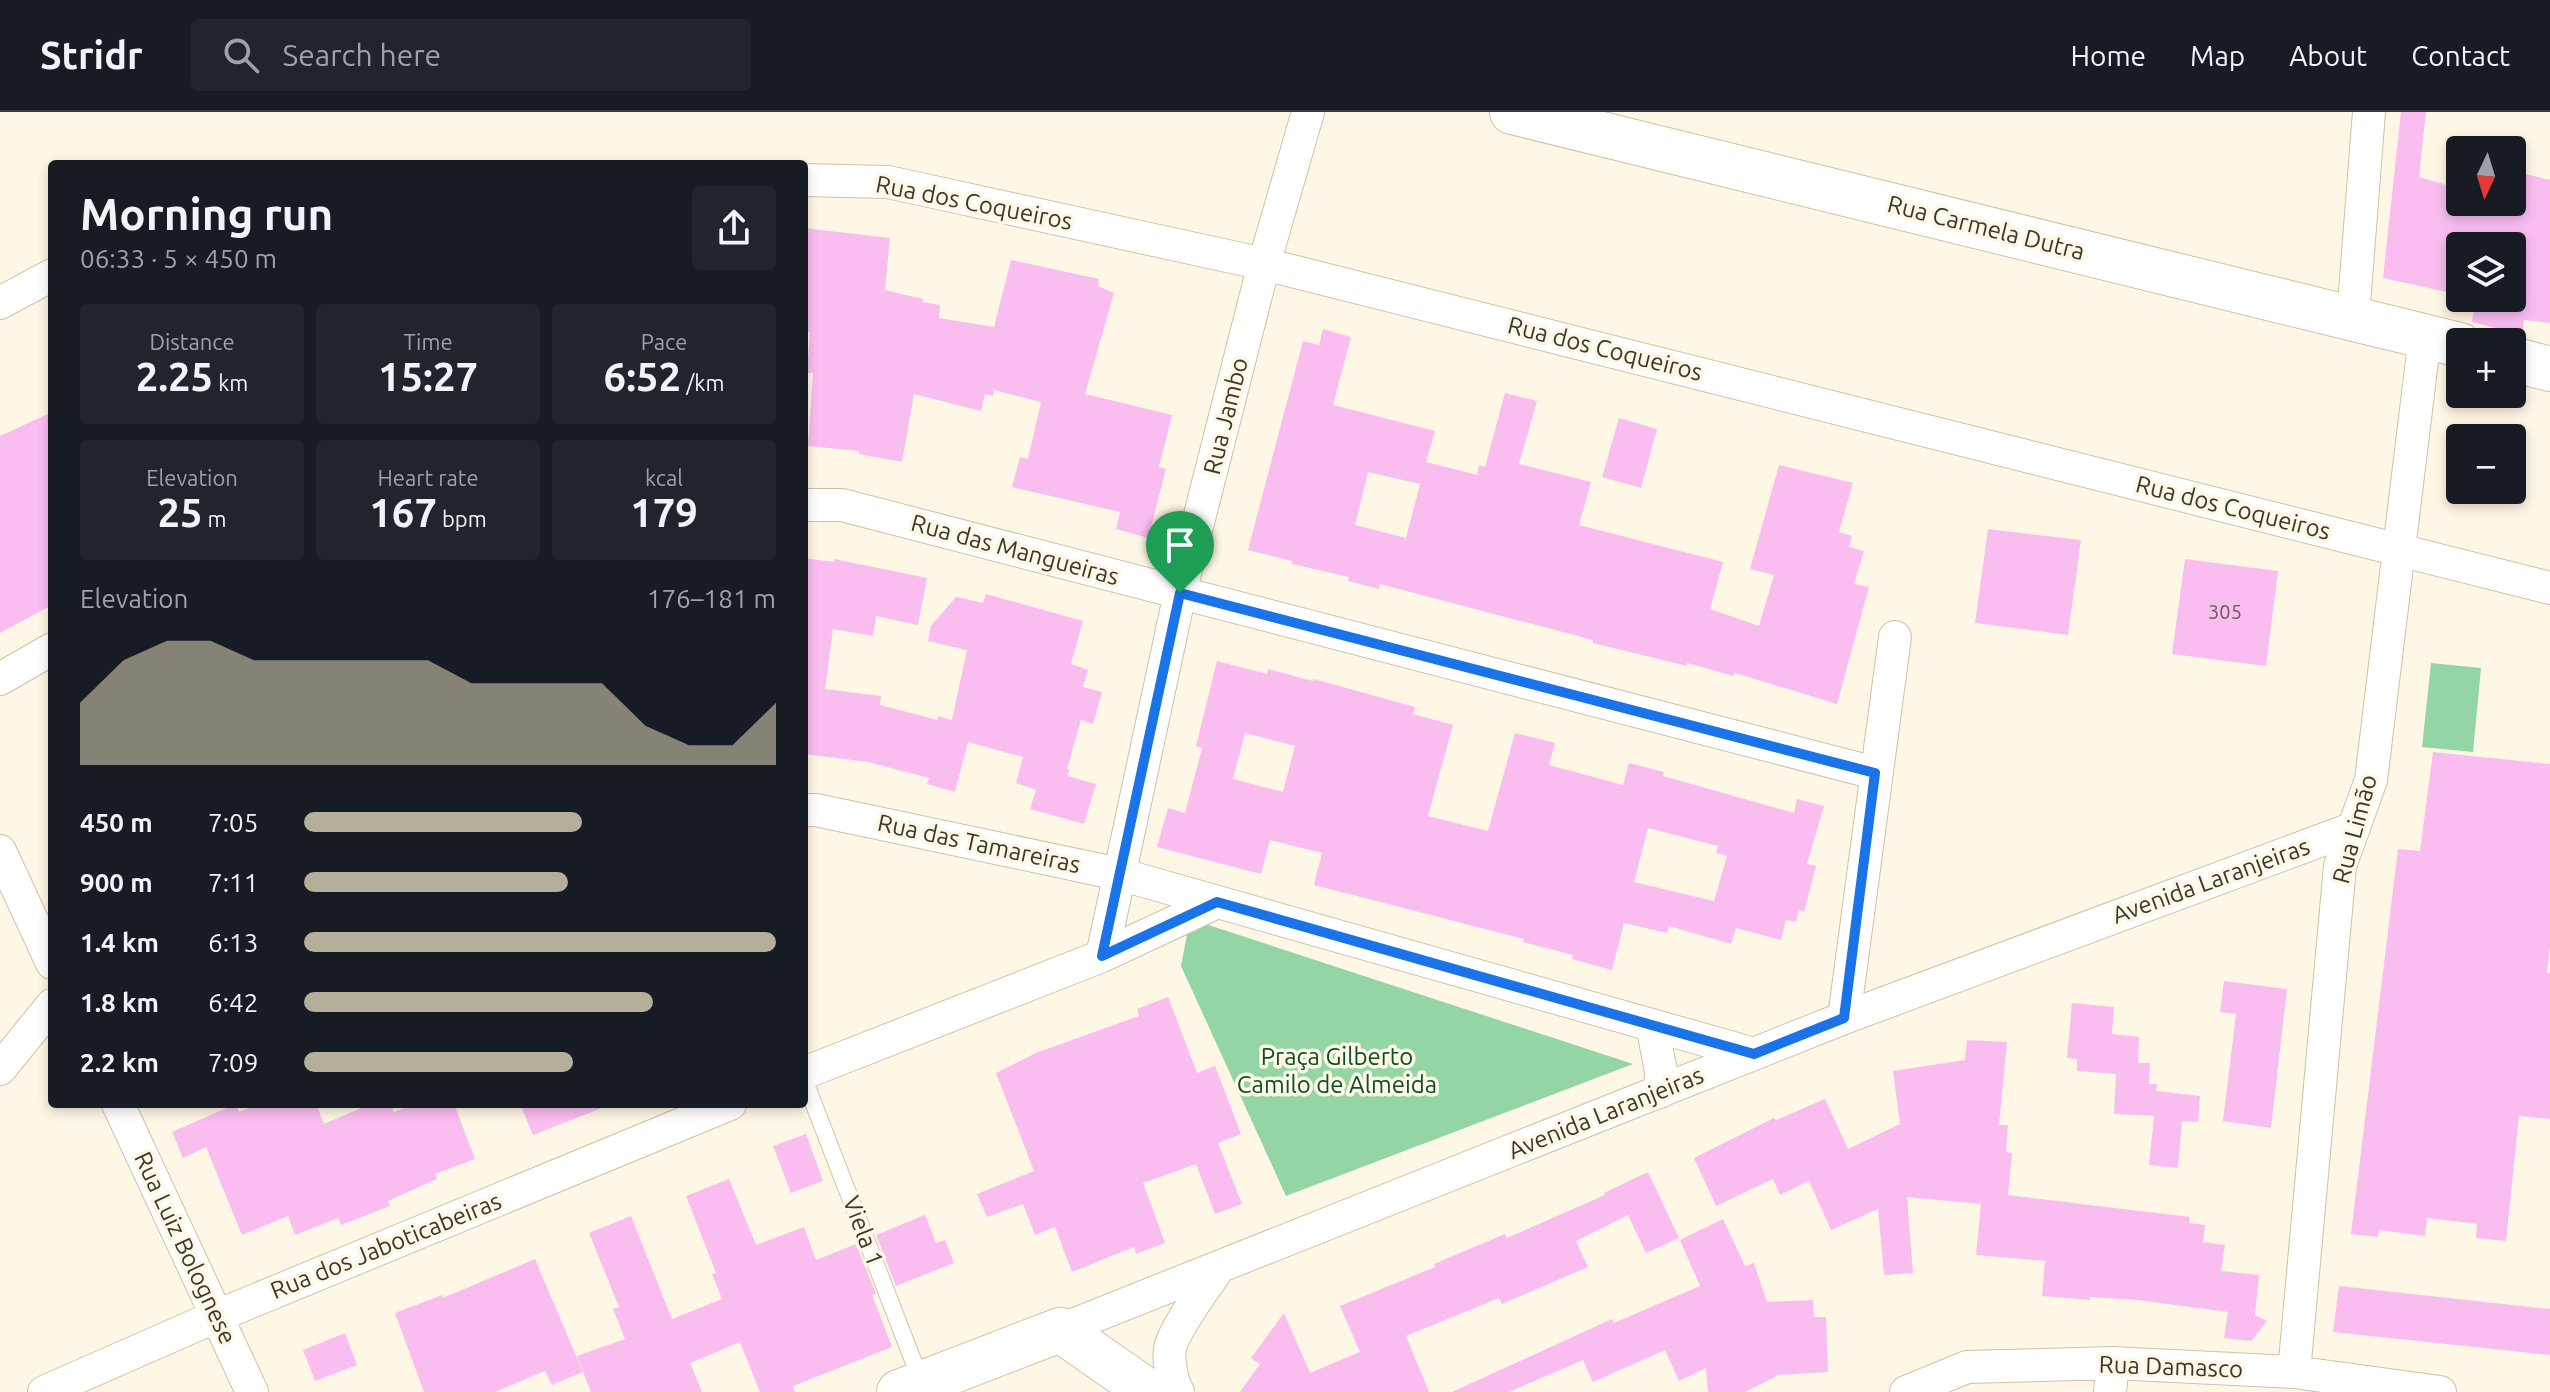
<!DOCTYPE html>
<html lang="en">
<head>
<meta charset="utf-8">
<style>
  :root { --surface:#171b24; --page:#20242c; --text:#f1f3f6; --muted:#9ea1a6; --line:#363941; --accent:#b4af9a }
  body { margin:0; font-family:Ubuntu,sans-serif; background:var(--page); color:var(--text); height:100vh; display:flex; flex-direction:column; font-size:30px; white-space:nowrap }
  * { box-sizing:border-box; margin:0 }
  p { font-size:26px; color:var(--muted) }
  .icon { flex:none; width:44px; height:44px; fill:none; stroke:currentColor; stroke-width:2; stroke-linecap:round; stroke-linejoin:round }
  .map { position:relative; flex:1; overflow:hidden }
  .panel { position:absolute; left:48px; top:48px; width:760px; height:948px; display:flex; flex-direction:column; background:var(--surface); border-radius:8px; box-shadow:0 4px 12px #0003 }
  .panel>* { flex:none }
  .needle { width:52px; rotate:184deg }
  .tools { position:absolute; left:2446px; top:24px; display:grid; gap:16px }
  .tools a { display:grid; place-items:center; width:80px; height:80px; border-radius:8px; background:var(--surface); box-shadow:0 4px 12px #0003; font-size:40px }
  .pin { position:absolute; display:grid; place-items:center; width:68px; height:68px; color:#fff; margin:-82px -34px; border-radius:50% 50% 50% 0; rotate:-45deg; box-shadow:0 0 8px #0007 }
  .pin .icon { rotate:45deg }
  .round { display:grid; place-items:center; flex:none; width:84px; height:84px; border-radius:8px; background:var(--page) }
  .head { display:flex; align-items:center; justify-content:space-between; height:136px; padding:0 32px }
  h1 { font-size:44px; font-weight:700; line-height:60px }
  .metrics { display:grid; grid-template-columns:repeat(3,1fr); gap:12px; height:136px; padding:8px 32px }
  .metrics div { display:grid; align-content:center; border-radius:8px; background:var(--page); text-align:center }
  .metrics b { font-size:40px; font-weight:700 }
  .metrics small { font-size:22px; font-weight:400 }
  .metrics p { font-size:22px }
  .chart { height:224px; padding:16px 32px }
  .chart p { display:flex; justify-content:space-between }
  .chart svg { width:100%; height:144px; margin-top:8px; fill:var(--accent); opacity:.7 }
  ul { padding:0 32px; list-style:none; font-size:26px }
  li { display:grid; grid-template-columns:128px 96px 1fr; align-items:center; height:60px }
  li i { height:20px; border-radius:10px; background:var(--accent) }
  header { display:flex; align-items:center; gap:48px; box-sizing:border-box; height:112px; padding:0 40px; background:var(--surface); border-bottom:2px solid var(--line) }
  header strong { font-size:38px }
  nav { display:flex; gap:44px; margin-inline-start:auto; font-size:28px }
  .search { width:560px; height:72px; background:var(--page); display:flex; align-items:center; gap:20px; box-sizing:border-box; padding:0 28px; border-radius:8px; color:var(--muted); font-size:30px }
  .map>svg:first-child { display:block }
  .park { fill:#94d5a6 }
  .building { fill:#fabdf0; fill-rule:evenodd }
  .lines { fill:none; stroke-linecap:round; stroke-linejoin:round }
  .lane-casing { stroke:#cfc2a5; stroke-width:18 }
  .street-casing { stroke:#cfc2a5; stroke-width:34 }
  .secondary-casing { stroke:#cfc2a5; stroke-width:46 }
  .primary-casing { stroke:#cfc2a5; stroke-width:46 }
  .lane { stroke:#fff; stroke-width:16 }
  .street { stroke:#fff; stroke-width:32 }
  .secondary { stroke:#fff; stroke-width:44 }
  .primary { stroke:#fff; stroke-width:44 }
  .route-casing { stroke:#fff; stroke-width:16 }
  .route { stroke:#1a73e8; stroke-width:10 }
  .labels { text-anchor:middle; stroke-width:7; stroke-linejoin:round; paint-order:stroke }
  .number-label { font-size:20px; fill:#6c585d }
  .street-label { font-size:24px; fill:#3c372c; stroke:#fff7e5 }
  .park-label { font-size:24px; fill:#0d4f29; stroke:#fff7e5 }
</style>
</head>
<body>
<header>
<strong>Stridr</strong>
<div class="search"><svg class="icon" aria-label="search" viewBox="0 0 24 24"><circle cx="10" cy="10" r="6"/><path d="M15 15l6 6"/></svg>Search here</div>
<nav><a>Home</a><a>Map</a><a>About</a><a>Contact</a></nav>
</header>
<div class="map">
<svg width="2550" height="1280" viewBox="0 0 2550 1280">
  <rect width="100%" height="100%" fill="#fff7e5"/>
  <!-- park -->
  <path class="park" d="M2431,551L2481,556L2473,640L2422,635Z
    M1190,807L1633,952L1286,1084L1181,854Z"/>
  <!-- building -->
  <path class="building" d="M2401,0H2426L2419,65L2460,77V90H2512V59L2550,68V211L2524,208L2522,223L2472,210L2475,186H2512V134H2460V183L2383,166Z
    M804,116L890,126L885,178L923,187L922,190L940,193L939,206L994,215L1011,148L1099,167L1098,174L1114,181L1085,282L1172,303L1159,355L1166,357L1148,426L1116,417L1120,400L1012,375L1020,345L1028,347L1041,290L994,278L993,284L985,282L981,299L914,282L902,350L859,342V339L808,334L813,261H807L810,220H804Z
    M1323,217L1351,225L1333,293L1435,319L1426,350L1477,363L1479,353L1485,355L1505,281L1537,289L1519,352L1591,370L1579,413L1723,450L1710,497L1759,514L1774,463L1750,457L1779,353L1853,371L1839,420L1852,424L1849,435L1864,439L1854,472L1869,475L1837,592L1735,561L1734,564L1687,551V554L1593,531V528L1380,472L1379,477L1348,469L1349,465L1292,452V449L1248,438L1303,229L1319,233ZM1368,360L1420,372L1406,426L1355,413Z
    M52,300V493L0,521V324Z
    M1619,306L1657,317L1641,376L1602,365Z
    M1988,417L2081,428L2068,523L1975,511Z
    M804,446L834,450V447L927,466L918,513L876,504L873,524L833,517L825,577L881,584L880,593L937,608L938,604L952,608L967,538L928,529L931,514L956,485L983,491L986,482L1083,509L1071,552L1088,558L1083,575L1102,580L1093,612L1081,608L1067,657L1070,658L1067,664L1096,672L1084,712L1030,697L1036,678L1016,671L1023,645L968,630L955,680L927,672L929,666L868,650L804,642Z
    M2185,447L2278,459L2266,554L2172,542Z
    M1217,549L1267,562L1268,557L1313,569L1314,567L1415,595L1413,602L1453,613L1428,704L1488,719L1515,621L1555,631L1549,653L1623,673L1629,651L1664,660L1663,664L1794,701L1797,687L1824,694L1807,752L1816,754L1804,800L1799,798L1796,810L1786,808L1781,828L1736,816L1731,832L1669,814L1667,821L1624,811L1612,858L1572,847L1573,843L1523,830L1524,827L1314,773L1322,741L1270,728L1261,762L1157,735L1168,696L1185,701L1202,636L1196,634ZM1245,621L1295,634L1283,680L1233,667ZM1648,716L1718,734L1716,741L1727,744L1714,789L1634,770Z
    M2433,640L2550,652V834L2547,861H2550V1007L2519,1004L2506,1129L2476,1126L2477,1112L2427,1106L2425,1124L2379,1118L2378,1125L2351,1122L2398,737L2420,739Z
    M2224,869L2287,877L2271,1016L2223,1009L2236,902L2220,900Z
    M1168,885L1197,961L1215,954L1241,1022L1218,1031L1242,1092L1215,1102L1196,1052L1143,1071L1165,1131L1136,1142L1134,1135L1072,1160L1055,1115L1035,1123L1023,1092L987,1105L977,1082L1034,1059L996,961L1036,941L1139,904L1137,897Z
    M2072,891L2114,895L2112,922L2139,925L2138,951H2150L2149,972H2157L2156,979L2200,984L2198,1010L2182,1009L2178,1056L2149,1053L2154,1004L2114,1002L2116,962L2077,959V947L2067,946Z
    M1967,928L2007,930L1999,1013H2008L2006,1040L2012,1041L2008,1083L2190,1105L2189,1111L2205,1113L2203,1130L2225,1133L2221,1159L2259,1163L2255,1203L2267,1209L2251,1229L2224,1226L2228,1200L2137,1188L2090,1185V1188L2042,1184L2045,1149L1976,1143L1981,1092L1907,1085L1913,1161L1884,1163L1878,1097L1831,1118L1809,1069L1780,1083L1773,1067L1716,1094L1694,1046L1774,1006L1776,1008L1825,987L1848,1037L1900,1012L1893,959L1965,948Z
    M236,992L239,1000L259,992H316L324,1012L371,992H390L394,1000L415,992H454L475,1047L435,1062L437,1067L388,1089L390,1094L341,1113L338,1106L295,1123L288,1104L242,1123L206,1035L183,1046L172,1020Z
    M520,992H607V994L533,1023Z
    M806,1022L823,1069L791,1081L773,1034Z
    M1648,1060L1679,1126L1646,1141L1628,1103L1576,1129L1588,1155L1502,1192L1499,1186L1406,1224L1429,1280H1240L1260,1252L1251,1246L1284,1201L1310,1261L1360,1240L1340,1194L1435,1155L1434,1152L1505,1122L1507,1126L1605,1083L1604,1081Z
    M729,1067L756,1133L804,1115L816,1148L856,1132L876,1182L872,1183L892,1235L793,1274L795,1280H760L740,1230L690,1251L702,1280H591L577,1244L625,1227L613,1197L619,1195L589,1121L631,1104L672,1207L722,1187L712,1162L716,1161L686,1084Z
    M925,1103L936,1131L945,1128L954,1151L896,1174L876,1123Z
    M1723,1107L1745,1154L1754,1151L1767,1190L1813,1188L1814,1205H1826L1828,1260L1779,1263L1745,1280H1708L1706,1256L1679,1269L1665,1238L1593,1270L1583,1248L1509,1280H1452L1612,1207L1614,1211L1700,1174L1680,1128Z
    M535,1147L583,1260L552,1273L545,1259L495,1280H424L395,1201L442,1183L443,1186Z
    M2339,1174L2550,1197V1243L2333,1220Z
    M345,1221L357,1253L315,1269L303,1238Z"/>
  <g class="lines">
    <defs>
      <path id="lane" d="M804,967L921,1269"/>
      <path id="street" d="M804,68L888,70L1264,152L2550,476
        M0,191L52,163
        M2353,205L2369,0
        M804,393H842L1875,661
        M0,567L52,537
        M804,698H816L1119,762L1754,942
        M0,739L52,851
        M1102,844L1180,481L1264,152L1308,0
        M1844,906L1895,525
        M1652,913L1661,959L1660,980
        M0,957L52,893
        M804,961L1102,844L1217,790
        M118,992L252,1280
        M1060,1218L1844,906L2354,716
        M2294,1260L2340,754L2371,668L2425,224
        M44,1280L217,1204L730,992
        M1178,1280C1172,1269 1168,1249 1170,1237C1173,1218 1207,1173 1219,1155
        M1906,1280L1967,1255L2113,1251L2294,1260L2440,1280
        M2110,1280L2113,1251"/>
      <path id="secondary" d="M1512,0L2460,233
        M2512,247L2550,257"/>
      <path id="primary" d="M899,1280L1060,1218L1149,1280"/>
    </defs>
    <!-- lane casing -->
    <use href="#lane" class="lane-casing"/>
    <!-- street casing -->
    <use href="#street" class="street-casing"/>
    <!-- secondary casing -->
    <use href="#secondary" class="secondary-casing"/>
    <!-- primary casing -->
    <use href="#primary" class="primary-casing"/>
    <!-- lane -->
    <use href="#lane" class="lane"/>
    <!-- street -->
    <use href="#street" class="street"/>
    <!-- secondary -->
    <use href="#secondary" class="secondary"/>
    <!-- primary -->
    <use href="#primary" class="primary"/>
  </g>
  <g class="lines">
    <defs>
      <path id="route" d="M1180,481L1875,661L1844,906L1754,942L1217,790L1102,844Z"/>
    </defs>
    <!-- route casing -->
    <use href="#route" class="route-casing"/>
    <!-- route -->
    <use href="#route" class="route"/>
  </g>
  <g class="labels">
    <!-- number labels -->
    <g class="number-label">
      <text x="2225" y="507">305</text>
    </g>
    <!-- street labels -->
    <g class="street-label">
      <text transform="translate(974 91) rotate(11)" y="8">Rua dos Coqueiros</text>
      <text transform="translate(1986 116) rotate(14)" y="8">Rua Carmela Dutra</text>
      <text transform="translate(1605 237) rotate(14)" y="8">Rua dos Coqueiros</text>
      <text transform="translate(1226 304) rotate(-76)" y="8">Rua Jambo</text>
      <text transform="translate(2233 396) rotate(14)" y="8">Rua dos Coqueiros</text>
      <text transform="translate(1015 438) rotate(15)" y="8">Rua das Mangueiras</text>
      <text transform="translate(2355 717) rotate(-75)" y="8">Rua Limão</text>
      <text transform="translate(979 732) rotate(12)" y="8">Rua das Tamareiras</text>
      <text transform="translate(2211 769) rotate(-20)" y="8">Avenida Laranjeiras</text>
      <text transform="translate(1606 1001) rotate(-22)" y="8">Avenida Laranjeiras</text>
      <text transform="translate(863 1119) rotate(69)" y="8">Viela 1</text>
      <text transform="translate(386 1134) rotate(-22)" y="8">Rua dos Jaboticabeiras</text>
      <text transform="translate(185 1136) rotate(65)" y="8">Rua Luiz Bolognese</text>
      <text transform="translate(2171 1255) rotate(2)" y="8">Rua Damasco</text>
    </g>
    <!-- park labels -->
    <g class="park-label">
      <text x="1337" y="953">Praça Gilberto<tspan x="1337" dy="28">Camilo de Almeida</tspan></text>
    </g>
  </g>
</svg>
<div class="tools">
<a><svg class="needle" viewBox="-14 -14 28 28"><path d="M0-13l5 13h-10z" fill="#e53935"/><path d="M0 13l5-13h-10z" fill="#9ea1a6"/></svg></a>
<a><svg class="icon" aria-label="layers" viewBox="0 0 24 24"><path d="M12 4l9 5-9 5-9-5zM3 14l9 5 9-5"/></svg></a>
<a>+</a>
<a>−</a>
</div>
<div class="pin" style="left:1180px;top:481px;background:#1e9e55"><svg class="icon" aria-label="arrive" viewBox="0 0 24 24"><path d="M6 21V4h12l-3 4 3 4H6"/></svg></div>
<section class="panel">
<div class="head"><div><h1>Morning run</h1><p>06:33 · 5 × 450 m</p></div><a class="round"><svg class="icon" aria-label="share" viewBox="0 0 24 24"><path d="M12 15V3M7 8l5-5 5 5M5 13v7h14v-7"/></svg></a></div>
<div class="metrics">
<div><p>Distance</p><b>2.25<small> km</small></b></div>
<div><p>Time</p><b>15:27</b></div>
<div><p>Pace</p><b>6:52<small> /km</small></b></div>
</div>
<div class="metrics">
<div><p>Elevation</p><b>25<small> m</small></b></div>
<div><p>Heart rate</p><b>167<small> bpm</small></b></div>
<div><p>kcal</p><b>179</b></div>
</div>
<div class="chart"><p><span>Elevation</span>176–181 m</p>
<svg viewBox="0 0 160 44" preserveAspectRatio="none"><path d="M0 44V25L10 12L20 6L30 6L40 12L50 12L60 12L70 12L80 12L90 19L100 19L110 19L120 19L130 32L140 38L150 38L160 25V44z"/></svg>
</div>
<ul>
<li><b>450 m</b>7:05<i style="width:59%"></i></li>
<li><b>900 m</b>7:11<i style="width:56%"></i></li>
<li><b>1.4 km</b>6:13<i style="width:100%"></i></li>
<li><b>1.8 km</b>6:42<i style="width:74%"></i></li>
<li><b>2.2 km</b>7:09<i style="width:57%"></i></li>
</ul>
</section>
</div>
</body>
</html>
